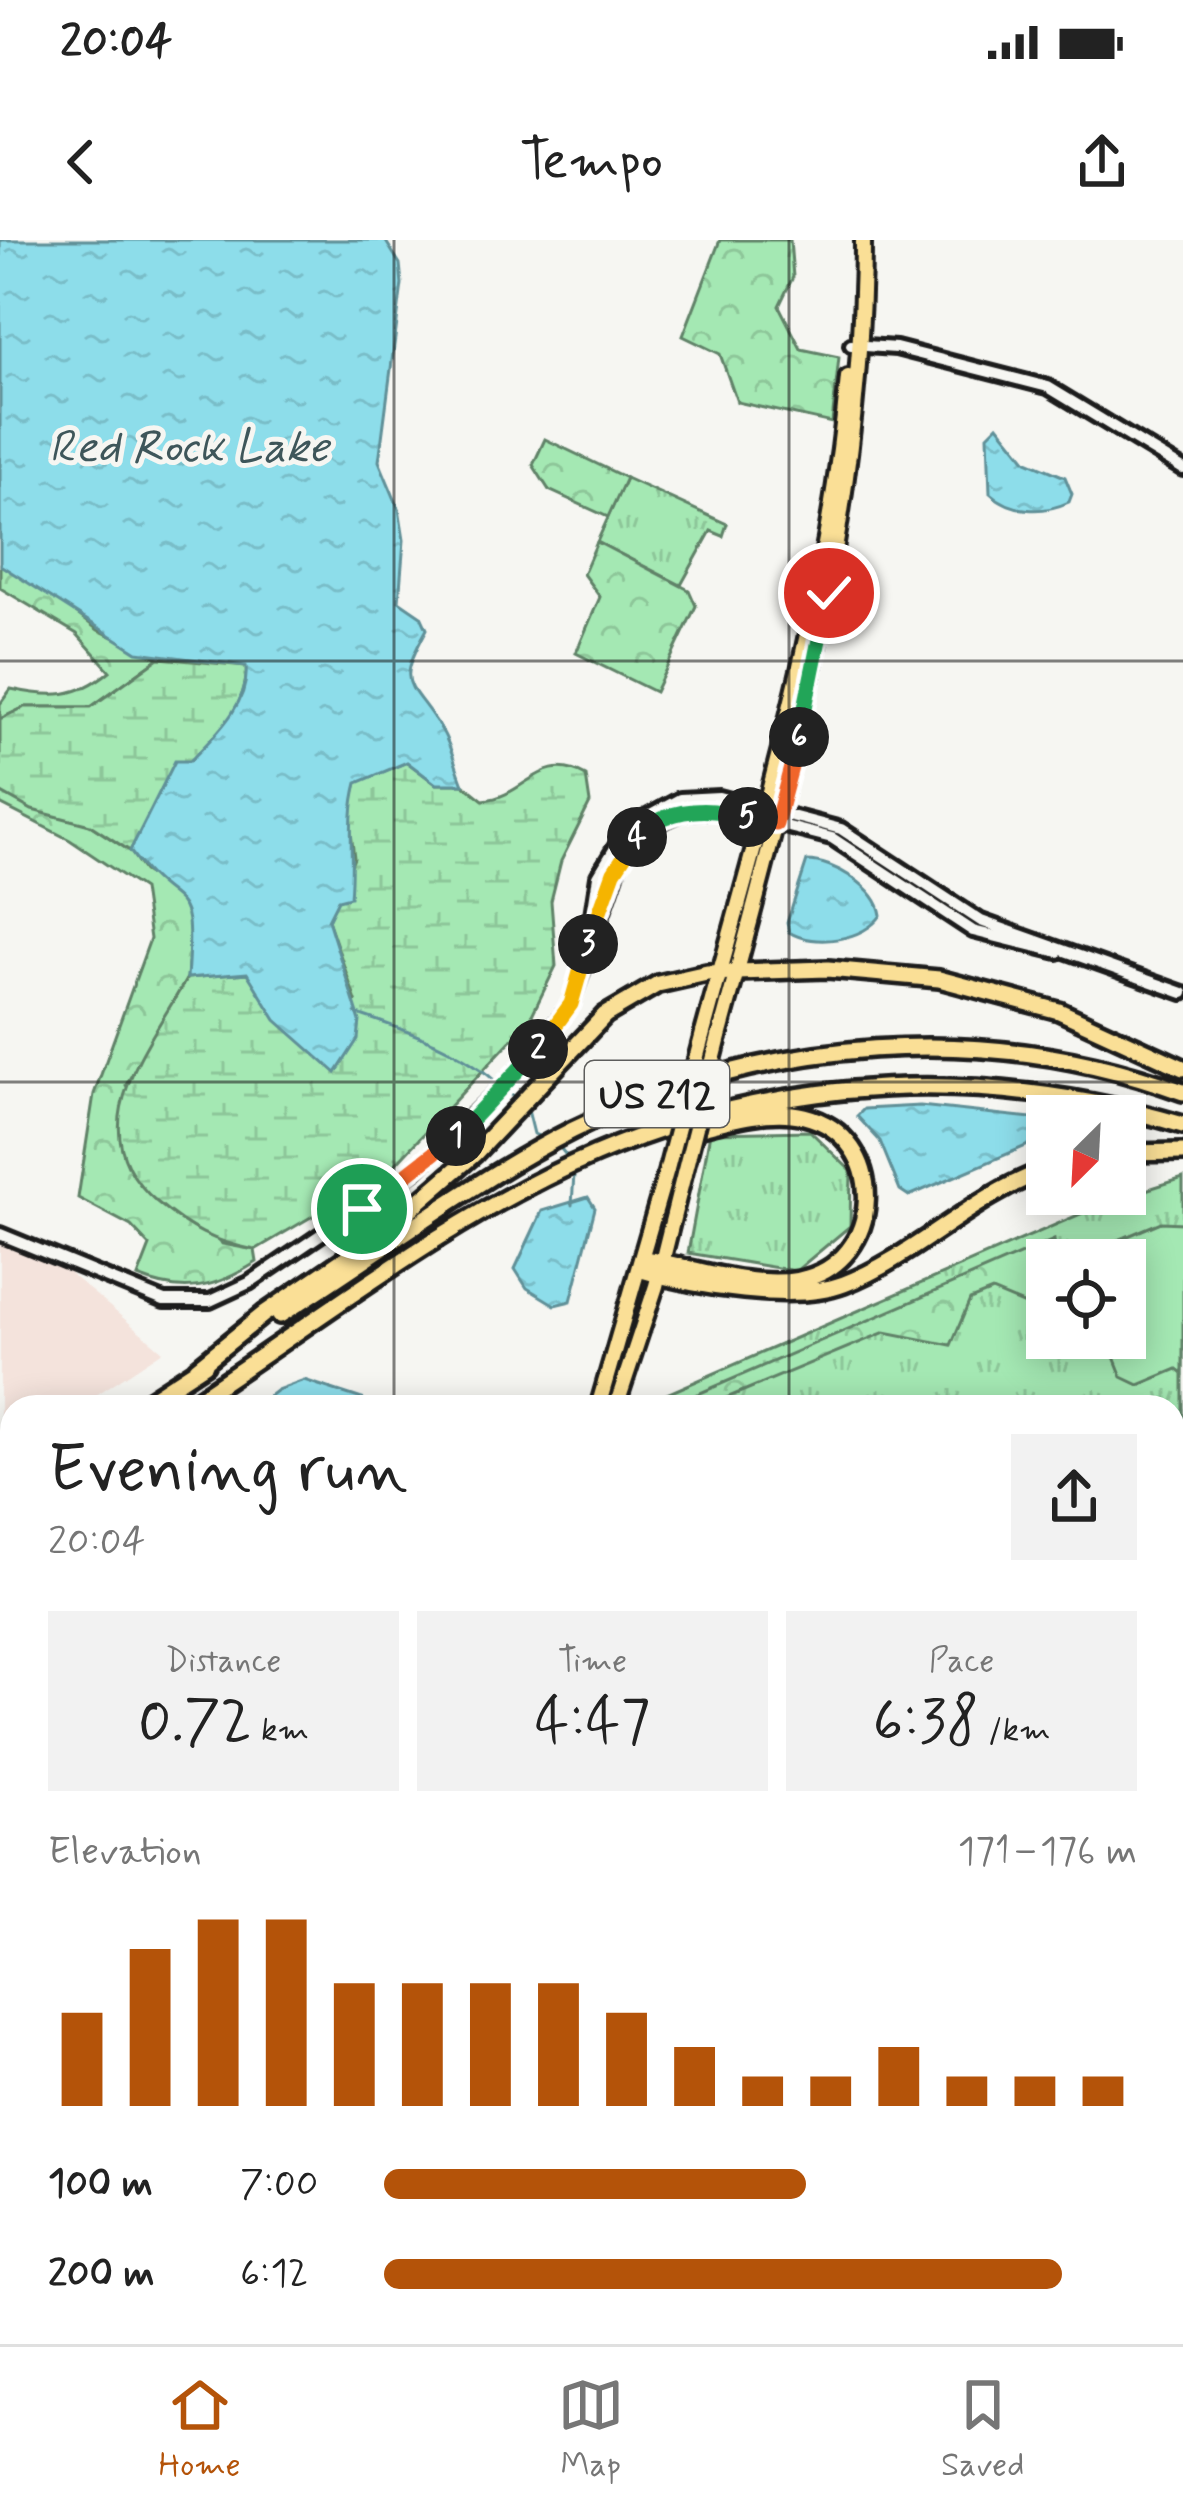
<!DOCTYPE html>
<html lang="en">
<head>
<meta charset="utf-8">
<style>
  :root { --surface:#fff; --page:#f2f2f2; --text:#222; --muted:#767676; --line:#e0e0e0; --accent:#b45309 }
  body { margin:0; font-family:Mynerve,sans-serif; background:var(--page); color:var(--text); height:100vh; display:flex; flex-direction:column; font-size:45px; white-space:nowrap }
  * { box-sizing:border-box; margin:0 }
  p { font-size:39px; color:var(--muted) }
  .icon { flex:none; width:66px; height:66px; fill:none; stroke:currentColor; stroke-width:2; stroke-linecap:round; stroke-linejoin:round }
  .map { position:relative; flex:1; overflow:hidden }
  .details { position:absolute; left:0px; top:1155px; width:1185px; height:951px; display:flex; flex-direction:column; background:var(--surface); border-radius:36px 36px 0 0; box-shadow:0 6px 30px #0003 }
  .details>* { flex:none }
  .needle { width:78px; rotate:204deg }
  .tools { position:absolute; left:1026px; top:855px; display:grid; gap:24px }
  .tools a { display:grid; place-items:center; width:120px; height:120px; border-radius:0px; background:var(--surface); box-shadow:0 6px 30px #0003; font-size:60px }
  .pin { position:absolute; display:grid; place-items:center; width:102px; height:102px; color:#fff; margin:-51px; border:6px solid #fff; border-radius:50%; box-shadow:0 3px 12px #0007 }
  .km { position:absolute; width:60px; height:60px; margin:-30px; border-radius:50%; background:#222; color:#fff; font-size:33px; line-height:60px; text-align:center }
  .round { display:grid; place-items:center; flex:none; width:126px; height:126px; border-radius:0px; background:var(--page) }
  .summary { display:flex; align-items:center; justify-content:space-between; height:204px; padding:0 48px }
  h1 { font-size:66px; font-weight:600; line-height:90px }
  .figures { display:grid; grid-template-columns:repeat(3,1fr); gap:18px; height:204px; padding:12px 48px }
  .figures div { display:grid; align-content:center; border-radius:0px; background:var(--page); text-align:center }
  .figures b { font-size:60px; font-weight:600 }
  .figures small { font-size:33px; font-weight:400 }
  .figures p { font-size:33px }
  .chart { height:336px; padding:24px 48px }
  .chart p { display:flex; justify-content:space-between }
  .chart svg { width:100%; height:216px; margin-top:12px; stroke:var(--accent); stroke-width:6 }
  ul { padding:0 48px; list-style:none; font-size:39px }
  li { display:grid; grid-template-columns:192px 144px 1fr; align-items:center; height:90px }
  li i { height:30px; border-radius:15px; background:var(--accent) }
  .status { display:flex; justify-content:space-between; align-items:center; height:84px; padding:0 60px; background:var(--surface); direction:ltr }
  .status svg { height:33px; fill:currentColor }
  header { display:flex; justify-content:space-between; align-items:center; height:156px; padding:0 48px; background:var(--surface); font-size:54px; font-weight:600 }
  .tab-bar { display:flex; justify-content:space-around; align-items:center; height:168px; border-top:3px solid var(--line); background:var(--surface); font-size:33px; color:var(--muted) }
  .tab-bar a { display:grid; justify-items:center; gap:6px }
  .tab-bar .selected { color:var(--accent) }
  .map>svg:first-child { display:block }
  .built { fill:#f4e3dc }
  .grass { fill:url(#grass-tufts); stroke:#608268; stroke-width:3; fill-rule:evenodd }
  .forest { fill:url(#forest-crowns); stroke:#608268; stroke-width:3 }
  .wetland { fill:url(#wetland-marsh); stroke:#608268; stroke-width:3 }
  .pitch { fill:#a4e8b3; stroke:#608268; stroke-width:3 }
  .water { fill:url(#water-ripples); stroke:#609098; stroke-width:3 }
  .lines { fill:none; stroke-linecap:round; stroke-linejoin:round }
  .stream { stroke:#609098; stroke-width:3 }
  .minor-casing { stroke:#1c1c1c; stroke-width:20 }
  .major-casing { stroke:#1c1c1c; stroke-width:22 }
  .highway-casing { stroke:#1c1c1c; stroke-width:24 }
  .minor { stroke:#f6f6f2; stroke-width:10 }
  .major { stroke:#fadf96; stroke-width:14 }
  .highway { stroke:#fadf96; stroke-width:15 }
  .major-bridge-casing { stroke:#1c1c1c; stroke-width:22; stroke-linecap:butt }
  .major-bridge { stroke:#fadf96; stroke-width:14 }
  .split-1-casing { stroke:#fff; stroke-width:24 }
  .split-2-casing { stroke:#fff; stroke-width:24 }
  .split-3-casing { stroke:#fff; stroke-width:24 }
  .split-4-casing { stroke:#fff; stroke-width:24 }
  .split-5-casing { stroke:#fff; stroke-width:24 }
  .split-6-casing { stroke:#fff; stroke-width:24 }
  .split-7-casing { stroke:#fff; stroke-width:24 }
  .split-8-casing { stroke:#fff; stroke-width:24 }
  .split-1 { stroke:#f0652b; stroke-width:15 }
  .split-2 { stroke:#22a559; stroke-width:15 }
  .split-3 { stroke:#f5b400; stroke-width:15 }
  .split-4 { stroke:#f5b400; stroke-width:15 }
  .split-5 { stroke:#22a559; stroke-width:15 }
  .split-6 { stroke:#f0652b; stroke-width:15 }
  .split-7 { stroke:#22a559; stroke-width:15 }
  .split-8 { stroke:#f5b400; stroke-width:15 }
  .grid { fill:none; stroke:#1c1c1c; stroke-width:3; stroke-opacity:0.55 }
  .labels { text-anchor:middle; stroke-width:10; stroke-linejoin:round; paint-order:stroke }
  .shield { fill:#f6f6f2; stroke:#5d5d5c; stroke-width:3 }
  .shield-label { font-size:39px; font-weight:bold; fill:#1c1c1c }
  .water-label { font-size:45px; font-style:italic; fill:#3e565a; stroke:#f6f6f2 }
</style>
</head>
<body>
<div class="status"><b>20:04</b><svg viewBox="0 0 49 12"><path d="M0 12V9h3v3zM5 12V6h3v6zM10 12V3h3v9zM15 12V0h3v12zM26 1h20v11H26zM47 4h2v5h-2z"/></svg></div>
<header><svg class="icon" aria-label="back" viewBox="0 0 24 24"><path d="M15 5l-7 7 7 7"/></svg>Tempo<svg class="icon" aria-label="share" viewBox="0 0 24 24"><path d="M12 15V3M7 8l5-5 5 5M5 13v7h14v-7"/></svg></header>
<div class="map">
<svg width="1183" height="2104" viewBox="0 0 1183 2104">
  <defs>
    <pattern id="grass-tufts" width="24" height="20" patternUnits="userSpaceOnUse" patternTransform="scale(3)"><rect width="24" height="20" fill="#a4e8b3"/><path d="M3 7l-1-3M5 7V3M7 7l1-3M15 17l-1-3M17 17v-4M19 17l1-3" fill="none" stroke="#8dc699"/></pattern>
    <pattern id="forest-crowns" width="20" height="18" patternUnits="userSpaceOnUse" patternTransform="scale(3)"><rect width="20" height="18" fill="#a4e8b3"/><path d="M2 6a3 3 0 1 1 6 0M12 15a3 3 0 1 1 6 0" fill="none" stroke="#8dc699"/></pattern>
    <pattern id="wetland-marsh" width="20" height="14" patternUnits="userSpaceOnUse" patternTransform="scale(3)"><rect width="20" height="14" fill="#a4e8b3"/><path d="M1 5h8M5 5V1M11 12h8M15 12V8" fill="none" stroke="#8dc699"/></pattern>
    <pattern id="water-ripples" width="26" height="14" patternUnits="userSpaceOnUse" patternTransform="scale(3)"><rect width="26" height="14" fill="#8dddea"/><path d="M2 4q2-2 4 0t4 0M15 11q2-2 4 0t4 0" fill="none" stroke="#79bdc8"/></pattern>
  </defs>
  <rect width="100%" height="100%" fill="#f6f6f2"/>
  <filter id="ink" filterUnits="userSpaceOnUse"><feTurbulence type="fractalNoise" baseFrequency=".00833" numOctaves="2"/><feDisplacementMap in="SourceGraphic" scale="24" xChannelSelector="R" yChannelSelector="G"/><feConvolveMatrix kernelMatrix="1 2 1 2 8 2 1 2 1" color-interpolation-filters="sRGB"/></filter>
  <g filter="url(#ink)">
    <!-- built -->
    <path class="built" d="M0,1001L68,1032L163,1111L78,1167H12V1216L0,1224Z
      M12,1433V2009L0,1999V1439Z"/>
    <!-- grass -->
    <path class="grass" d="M626,238L727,284L723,296L711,291L681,345L597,302Z
      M810,891L851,931L850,986L796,1031L688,1013L710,893Z
      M1183,938V1502L1173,1498V1167H637L1108,962ZM1047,1020H1125V1098H1047Z
      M12,1299V1425L0,1431V1307Z"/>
    <!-- forest -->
    <path class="forest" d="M720,0H790L793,37L779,66L801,109L839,117L832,183L737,162L720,114L683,96Z
      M545,199L626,238L608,277L549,250L533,225Z
      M597,302L689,350L696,366L655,452L576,413L600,357L583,334Z
      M0,325L46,350L98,390L159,418L91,467H25L0,479V464L11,449C53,458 77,458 110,431L77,394L0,348Z
      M0,552L90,585L130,611L144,631L176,652L192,675L187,738L126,845L222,1004L255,1010L257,1022C216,1048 184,1056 138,1037L150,1006L131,986L78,958L94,854L150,699L143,649L70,600L0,564Z
      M1054,1000L1057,1020H1047V1074L992,1051L970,1060L951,1105L885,1092L705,1167H668Z"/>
    <!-- wetland -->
    <path class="wetland" d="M159,418L246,426C251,476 187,523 159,561C148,576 139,594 130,611L90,585L32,570L0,552V479L25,467H91Z
      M407,522L436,544H463L483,560C526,557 540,510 586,536L590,563L561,621L551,661L556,726L529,781L389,931L255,1010C214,1002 189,989 157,962C75,892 146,810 187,738L247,733L286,788L356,761L328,680L354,618L349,575L357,542Z"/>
    <!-- pitch -->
    <path class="pitch" d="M1161,982L1183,983V1134L1177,1129L1139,1145L1122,1137L1107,1099L1100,1098H1125V1020H1091L1090,1012Z"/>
    <!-- water -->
    <path class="water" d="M0,0H385L400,24L402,44L379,221L399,269L404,300L399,361L421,376L427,389C394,449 410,439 441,489C451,505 456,527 463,544H436L407,522L357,543C347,581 354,618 350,657L338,660L328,680L360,781L358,799L336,833L276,780L247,733L187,738C195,635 179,679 130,611L175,521H190C214,496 250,464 246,426L137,412L0,325Z
      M998,185L1027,221L1065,237L1072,254L1069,262C1043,274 1012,273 990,253L988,195Z
      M807,621C833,621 877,647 881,675C865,700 814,708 789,692L787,683Z
      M920,866L1041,879L1047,882V897L909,956L900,950L880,901L857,876L864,869Z
      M588,957L595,968L571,1061L555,1065L527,1048L515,1029L542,971Z
      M304,1140L362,1159L354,1167H255L277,1150Z
      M1173,1647H1183V1799L1173,1803Z"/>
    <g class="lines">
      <!-- stream -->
      <path class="stream" d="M355,773C408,791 471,811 509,855L520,856
        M527,866L534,894L543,898
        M557,904L569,919
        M572,965L574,934"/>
      <defs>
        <path id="minor" d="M851,105L896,108L1048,147L1183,229
          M588,701L598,636L627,588L680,559L719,557L841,589L981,681L1183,753
          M0,994L164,1061H210L249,1043L416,930L514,835L571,764L623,614L644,589L684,572L722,570L832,598L973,691L1058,712"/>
        <path id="major" d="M703,793C762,577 828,361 848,137
          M719,797C790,536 863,273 863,0
          M598,1167L667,929
          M616,1167L656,1046L684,934
          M0,2017L12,2026
          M0,2037L12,2048
          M66,2094L78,2104
          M97,2094L113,2104
          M186,2104L190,2094
          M209,2104L213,2094"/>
        <path id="highway" d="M1125,913L1183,912
          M645,1019C691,1027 752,1049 799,1040C886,1023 890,897 804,876C768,867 721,882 686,891
          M642,1030C694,1046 794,1063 844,1044C917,1016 972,955 1047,930
          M280,1075C372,1017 477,938 573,890C763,797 984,779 1183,852
          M197,1128L264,1074L384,992L474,914L605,775L658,744L707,733L828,729L939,739L1059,771L1183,828
          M139,1167L205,1124
          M186,1167C318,1081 450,976 596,914C784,834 988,827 1183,885
          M0,1259L12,1251
          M0,1289L12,1281"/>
      </defs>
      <!-- minor casing -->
      <use href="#minor" class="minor-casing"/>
      <!-- major casing -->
      <use href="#major" class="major-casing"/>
      <!-- highway casing -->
      <use href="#highway" class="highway-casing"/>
      <!-- minor -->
      <use href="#minor" class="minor"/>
      <!-- major -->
      <use href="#major" class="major"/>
      <!-- highway -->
      <use href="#highway" class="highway"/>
      <defs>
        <path id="major-bridge" d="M667,929L703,793
          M684,934L719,797"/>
      </defs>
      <!-- major-bridge casing -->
      <use href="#major-bridge" class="major-bridge-casing"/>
      <!-- major-bridge -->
      <use href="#major-bridge" class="major-bridge"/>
    </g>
  </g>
  <g class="lines" filter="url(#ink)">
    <defs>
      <path id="split-1" d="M362,969L456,896"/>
      <path id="split-2" d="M456,896L538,809"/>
      <path id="split-3" d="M538,809L571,764L588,704"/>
      <path id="split-4" d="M588,704L614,632L637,597"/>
      <path id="split-5" d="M637,597C667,565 710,567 748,577"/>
      <path id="split-6" d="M748,577L776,584L799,497"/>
      <path id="split-7" d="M799,497L823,380"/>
      <path id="split-8" d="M823,380L829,353"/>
    </defs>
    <!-- split-1 casing -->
    <use href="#split-1" class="split-1-casing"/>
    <!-- split-2 casing -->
    <use href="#split-2" class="split-2-casing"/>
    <!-- split-3 casing -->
    <use href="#split-3" class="split-3-casing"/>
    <!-- split-4 casing -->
    <use href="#split-4" class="split-4-casing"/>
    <!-- split-5 casing -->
    <use href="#split-5" class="split-5-casing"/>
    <!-- split-6 casing -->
    <use href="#split-6" class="split-6-casing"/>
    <!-- split-7 casing -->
    <use href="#split-7" class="split-7-casing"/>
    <!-- split-8 casing -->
    <use href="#split-8" class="split-8-casing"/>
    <!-- split-1 -->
    <use href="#split-1" class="split-1"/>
    <!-- split-2 -->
    <use href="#split-2" class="split-2"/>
    <!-- split-3 -->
    <use href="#split-3" class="split-3"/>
    <!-- split-4 -->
    <use href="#split-4" class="split-4"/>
    <!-- split-5 -->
    <use href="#split-5" class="split-5"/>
    <!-- split-6 -->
    <use href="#split-6" class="split-6"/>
    <!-- split-7 -->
    <use href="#split-7" class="split-7"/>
    <!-- split-8 -->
    <use href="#split-8" class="split-8"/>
  </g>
  <!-- grid -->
  <path class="grid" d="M394,0V1167M789,0V1167M0,421H1183M0,842H1183M0,1262H12M1173,1262H1183M0,1683H12M1173,1683H1183M394,2094V2104M789,2094V2104"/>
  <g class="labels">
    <!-- shield labels -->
    <rect class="shield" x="585" y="821" width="144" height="66" rx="9"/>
    <g class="shield-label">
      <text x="657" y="868">US 212</text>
    </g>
    <!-- water labels -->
    <g class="water-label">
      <text x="189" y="221">Red Rock Lake</text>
    </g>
  </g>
</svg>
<div class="tools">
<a><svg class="needle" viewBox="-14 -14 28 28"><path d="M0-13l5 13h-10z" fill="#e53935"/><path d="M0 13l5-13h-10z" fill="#767676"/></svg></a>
<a><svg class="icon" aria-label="locate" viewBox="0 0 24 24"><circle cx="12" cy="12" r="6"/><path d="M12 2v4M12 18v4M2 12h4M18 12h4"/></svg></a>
</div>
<div class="pin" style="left:362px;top:969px;background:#1e9e55"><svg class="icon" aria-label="arrive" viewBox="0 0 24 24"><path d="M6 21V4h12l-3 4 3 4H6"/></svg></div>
<div class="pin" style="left:829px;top:353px;background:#d93025"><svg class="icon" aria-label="check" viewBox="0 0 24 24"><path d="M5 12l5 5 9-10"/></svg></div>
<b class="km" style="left:456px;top:896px">1</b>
<b class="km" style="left:538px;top:809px">2</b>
<b class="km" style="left:588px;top:704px">3</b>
<b class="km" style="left:637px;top:597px">4</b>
<b class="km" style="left:748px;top:577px">5</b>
<b class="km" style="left:799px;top:497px">6</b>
<section class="details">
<div class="summary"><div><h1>Evening run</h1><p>20:04</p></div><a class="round"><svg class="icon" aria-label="share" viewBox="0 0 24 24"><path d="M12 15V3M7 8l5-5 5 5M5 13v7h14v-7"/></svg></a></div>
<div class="figures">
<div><p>Distance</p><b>0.72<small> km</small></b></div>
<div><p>Time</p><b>4:47</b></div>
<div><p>Pace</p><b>6:38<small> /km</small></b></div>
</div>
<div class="chart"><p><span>Elevation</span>171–176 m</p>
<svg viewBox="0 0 160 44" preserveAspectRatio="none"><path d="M5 44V25M15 44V12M25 44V6M35 44V6M45 44V19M55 44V19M65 44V19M75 44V19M85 44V25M95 44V32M105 44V38M115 44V38M125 44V32M135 44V38M145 44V38M155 44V38"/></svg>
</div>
<ul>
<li><b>100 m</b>7:00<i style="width:56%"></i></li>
<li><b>200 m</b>6:12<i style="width:90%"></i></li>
</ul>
</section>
</div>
<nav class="tab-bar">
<a class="selected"><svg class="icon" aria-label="home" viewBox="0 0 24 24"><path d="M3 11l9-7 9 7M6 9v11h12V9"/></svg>Home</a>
<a><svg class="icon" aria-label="map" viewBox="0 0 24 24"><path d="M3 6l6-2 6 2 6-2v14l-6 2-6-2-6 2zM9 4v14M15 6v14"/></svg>Map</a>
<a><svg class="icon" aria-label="saved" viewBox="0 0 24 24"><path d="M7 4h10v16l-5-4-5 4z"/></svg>Saved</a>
</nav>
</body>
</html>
